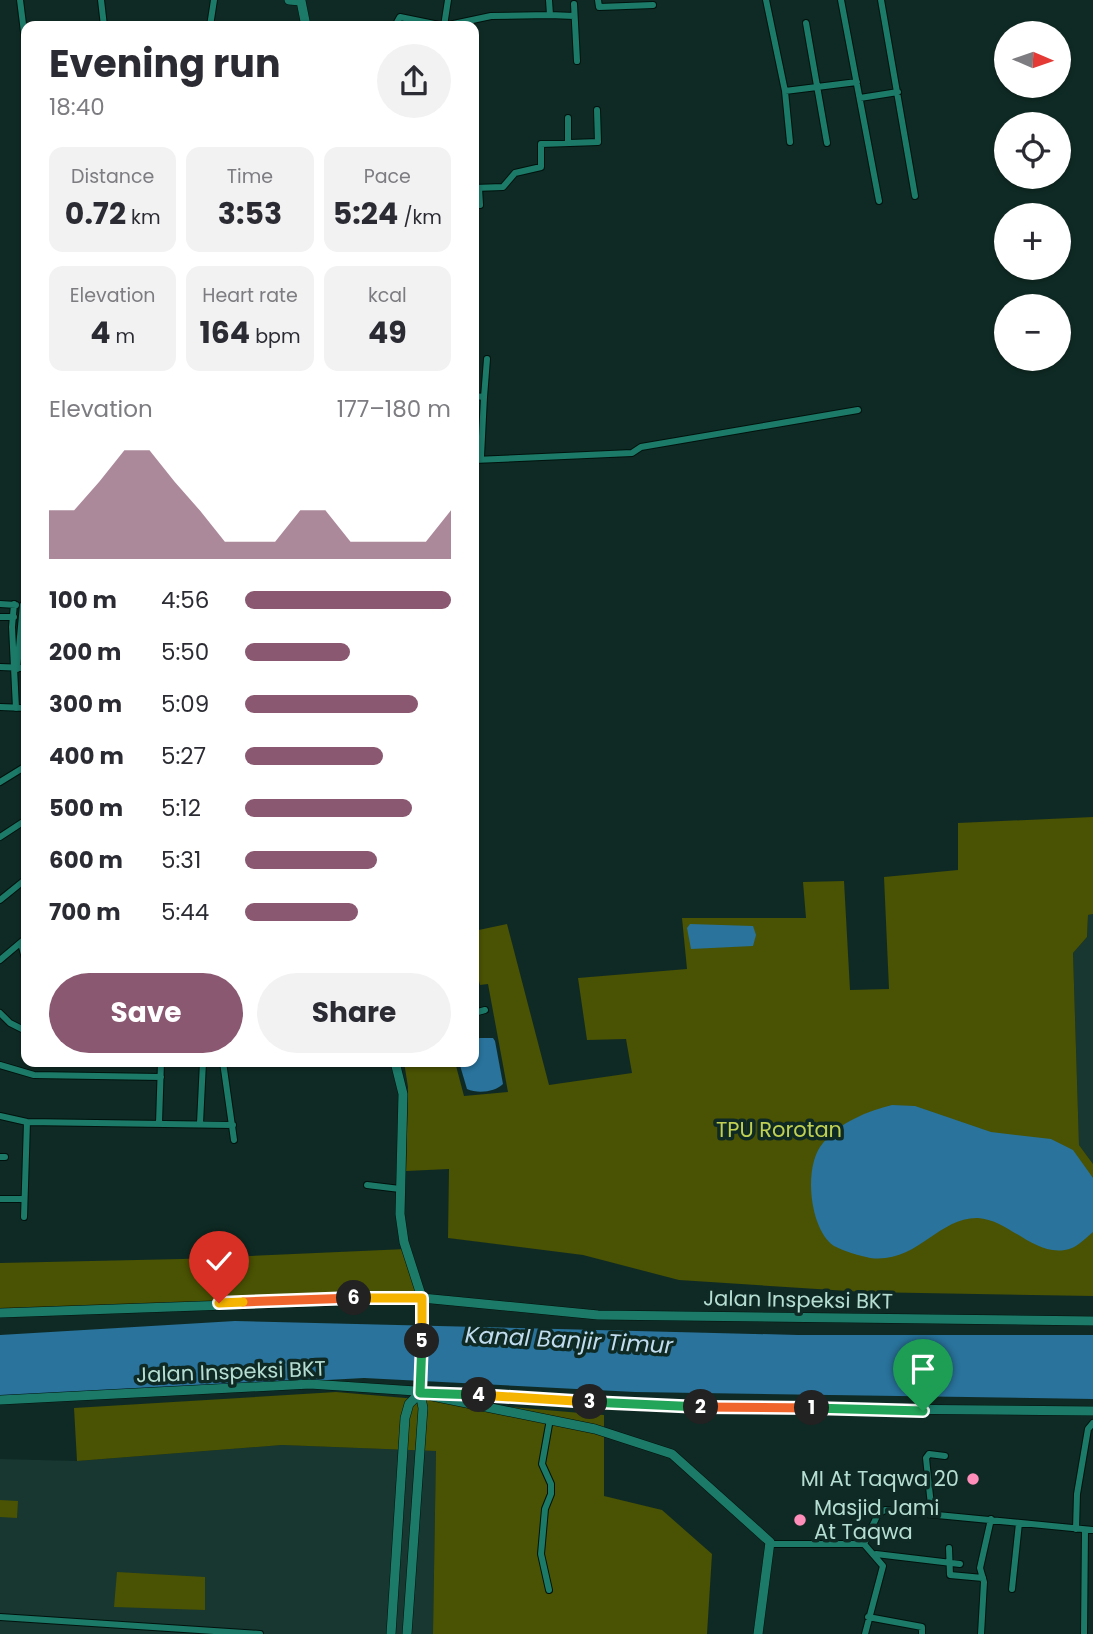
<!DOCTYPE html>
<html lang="en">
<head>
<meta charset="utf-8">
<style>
  :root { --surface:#fff; --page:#f2f2f3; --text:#2b2b33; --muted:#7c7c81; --accent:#8a5870 }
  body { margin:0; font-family:Poppins,sans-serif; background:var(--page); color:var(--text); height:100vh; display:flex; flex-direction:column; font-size:26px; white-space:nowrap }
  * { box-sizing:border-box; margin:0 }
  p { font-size:23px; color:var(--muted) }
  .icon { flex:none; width:38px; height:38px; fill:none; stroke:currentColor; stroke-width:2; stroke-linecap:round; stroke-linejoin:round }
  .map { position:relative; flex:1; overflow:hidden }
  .sheet { position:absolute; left:21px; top:21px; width:458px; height:1046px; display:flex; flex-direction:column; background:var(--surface); border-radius:14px; box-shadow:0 2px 5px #0004 }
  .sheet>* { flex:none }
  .needle { width:46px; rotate:92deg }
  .buttons { position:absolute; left:994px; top:21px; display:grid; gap:14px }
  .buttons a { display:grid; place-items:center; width:77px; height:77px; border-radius:50%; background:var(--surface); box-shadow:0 2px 5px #0004; font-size:35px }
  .pin { position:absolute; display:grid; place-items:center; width:60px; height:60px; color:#fff; margin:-72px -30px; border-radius:50% 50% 50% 0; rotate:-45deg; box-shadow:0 0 7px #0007 }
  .pin .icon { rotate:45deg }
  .km { position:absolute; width:35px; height:35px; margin:-18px; border-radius:50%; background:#222; color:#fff; font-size:19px; line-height:35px; text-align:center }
  .round { display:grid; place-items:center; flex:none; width:74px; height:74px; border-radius:37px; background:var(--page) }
  .overview { display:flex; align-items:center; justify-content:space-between; height:119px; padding:0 28px }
  h1 { font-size:38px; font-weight:700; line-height:52px }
  .metrics { display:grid; grid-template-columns:repeat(3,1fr); gap:10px; height:119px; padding:7px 28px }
  .metrics div { display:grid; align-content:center; border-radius:14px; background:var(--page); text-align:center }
  .metrics b { font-size:30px; font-weight:700 }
  .metrics small { font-size:19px; font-weight:400 }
  .metrics p { font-size:19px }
  .chart { height:196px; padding:14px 28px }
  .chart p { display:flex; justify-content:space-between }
  .chart svg { width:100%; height:126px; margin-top:7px; fill:var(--accent); opacity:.7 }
  .action { display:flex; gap:14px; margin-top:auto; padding:14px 28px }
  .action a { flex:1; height:80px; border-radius:42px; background:var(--accent); color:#fff; font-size:28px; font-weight:700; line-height:80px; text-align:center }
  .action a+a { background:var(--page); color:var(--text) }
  ul { padding:0 28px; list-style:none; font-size:23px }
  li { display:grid; grid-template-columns:112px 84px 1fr; align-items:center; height:52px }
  li i { height:18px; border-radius:9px; background:var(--accent) }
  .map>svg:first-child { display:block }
  .built { fill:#173730 }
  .green { fill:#4a5203 }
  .water { fill:#29739c }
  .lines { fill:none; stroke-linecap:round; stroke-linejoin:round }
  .street-casing { stroke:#00120d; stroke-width:8 }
  .secondary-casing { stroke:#00120d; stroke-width:10 }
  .street { stroke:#1c7a68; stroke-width:6 }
  .secondary { stroke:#1c7a68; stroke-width:9 }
  .split-1-casing { stroke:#fff; stroke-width:14 }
  .split-2-casing { stroke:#fff; stroke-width:14 }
  .split-3-casing { stroke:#fff; stroke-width:14 }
  .split-4-casing { stroke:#fff; stroke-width:14 }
  .split-5-casing { stroke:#fff; stroke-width:14 }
  .split-6-casing { stroke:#fff; stroke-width:14 }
  .split-7-casing { stroke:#fff; stroke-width:14 }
  .split-8-casing { stroke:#fff; stroke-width:14 }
  .split-1 { stroke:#22a559; stroke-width:9 }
  .split-2 { stroke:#f0652b; stroke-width:9 }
  .split-3 { stroke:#22a559; stroke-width:9 }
  .split-4 { stroke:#f5b400; stroke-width:9 }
  .split-5 { stroke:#22a559; stroke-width:9 }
  .split-6 { stroke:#f5b400; stroke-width:9 }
  .split-7 { stroke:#f0652b; stroke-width:9 }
  .split-8 { stroke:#f5b400; stroke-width:9 }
  .poi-dot { fill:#ff8eba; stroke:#0f2a24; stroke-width:2.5 }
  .labels { text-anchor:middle; stroke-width:7; stroke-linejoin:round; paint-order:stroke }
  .park-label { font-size:21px; fill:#bfd052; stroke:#0f2a24 }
  .street-label { font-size:21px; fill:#b5ddd2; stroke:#0f2a24 }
  .poi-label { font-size:21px; fill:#b5ddd2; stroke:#0f2a24; text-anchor:end }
  .water-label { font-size:23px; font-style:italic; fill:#c1dcee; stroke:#0f2a24 }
</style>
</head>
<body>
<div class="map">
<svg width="1093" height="1634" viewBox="0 0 1093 1634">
  <rect width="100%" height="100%" fill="#0f2a24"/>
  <!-- built -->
  <path class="built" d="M1093,914V1164L1079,1145L1073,953L1087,937L1088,915Z
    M282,1445L436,1451L433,1634H0V1459L77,1461Z"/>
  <!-- green -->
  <path class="green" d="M1093,817V914L1088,915L1087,937L1073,953L1079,1145L1093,1164V1296L864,1292L679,1280L583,1255L448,1238L449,1169L406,1171L408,1087L404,1062H455L464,1096L508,1092L488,984L480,985L474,961V931L507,924L549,1085L632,1073L626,1039L587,1040L578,978L687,969L682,918H806L803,882L844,881L850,990L889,989L884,877L958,870V823Z
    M406,1249L422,1298L0,1313V1263L182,1259Z
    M336,1392L604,1415V1496L662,1510L712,1554L707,1634H433L436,1451L282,1445L77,1461L74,1408Z
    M0,1500L18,1501L17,1518L0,1517Z
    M117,1572L205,1577V1610L114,1607Z"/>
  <!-- water -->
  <path class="water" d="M690,924L753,926L756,935L753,946L691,949L687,928Z
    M480,1038H493L495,1041L503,1084C495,1092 478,1094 467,1089L459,1062H474V1040Z
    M892,1105L915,1106L991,1132L1051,1139L1073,1150L1093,1178V1232C1087,1237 1079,1245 1072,1248C1037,1261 1011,1220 978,1218C938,1217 917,1264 870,1258C861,1256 843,1251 834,1246C809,1229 803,1165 823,1143C840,1122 868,1111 892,1105Z
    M235,1321L798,1335H1093V1399L635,1392L364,1378L0,1398V1335Z"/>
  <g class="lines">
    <defs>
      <path id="street" d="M20,0L26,48
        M101,0L104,26
        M598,0L599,7L653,5
        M766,0L785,91
        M841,0L879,201
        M881,0L915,196
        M574,4L577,61
        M550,15L574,16
        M806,23L827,143
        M210,26L214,0
        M395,26L400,17L444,26L448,0
        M444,26L491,16L550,15L549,0
        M860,98L898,92
        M568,118V143
        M790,142L785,91L857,82
        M474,188L503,187L515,173L541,167V144L598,142L597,110
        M479,188L480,205
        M474,396L484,397L481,456
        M484,397L487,359
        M474,460L632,453L641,447L858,410
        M0,604L16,605
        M14,604L12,627L16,708
        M0,617H14
        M0,667L26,668
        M17,669L23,605
        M0,707L26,708
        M0,782L26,766
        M0,837L26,820
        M0,900L26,879
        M21,943L26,962
        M0,960L26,938
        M0,1013L10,1023L26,1031
        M474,1013L485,1010
        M223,1062L234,1140
        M0,1065L34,1075L161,1077
        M0,1116L27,1122L233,1125
        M159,1123L161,1062
        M200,1123L203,1062
        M0,1157H5
        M367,1185L400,1189
        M0,1199H24
        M24,1217L27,1122
        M932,1515L926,1458L929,1454L945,1456
        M1076,1529L1077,1494L1088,1429L1093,1423
        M771,1544H864
        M864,1544L878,1514L885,1510L1093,1530
        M864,1544L883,1566L865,1634
        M949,1548L950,1575L983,1578
        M876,1554L960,1564
        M1012,1589L1019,1523
        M549,1590L541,1554L545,1509L551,1494V1484L542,1464L550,1419
        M0,1617L260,1634
        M868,1617L922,1627V1634
        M981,1634L984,1582L980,1568L991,1519
        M1084,1634L1085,1530"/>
      <path id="secondary" d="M289,0L301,1L306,26
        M395,1062L403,1094L400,1214L404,1242L422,1298L420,1393L423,1408L407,1634
        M0,1313L422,1298L598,1315L1093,1321
        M432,1396L595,1429L672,1454L770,1542L758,1634
        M0,1400L310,1384L656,1407L1093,1411
        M391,1634L405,1418L409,1404L420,1393"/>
    </defs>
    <!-- street casing -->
    <use href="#street" class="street-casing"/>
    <!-- secondary casing -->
    <use href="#secondary" class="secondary-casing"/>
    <!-- street -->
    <use href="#street" class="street"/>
    <!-- secondary -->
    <use href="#secondary" class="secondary"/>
  </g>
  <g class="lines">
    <defs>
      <path id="split-1" d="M812,1408L923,1411"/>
      <path id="split-2" d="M701,1407L812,1408"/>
      <path id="split-3" d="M590,1402L701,1407"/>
      <path id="split-4" d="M479,1395L590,1402"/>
      <path id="split-5" d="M422,1341L420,1393L479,1395"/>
      <path id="split-6" d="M354,1298H422V1341"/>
      <path id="split-7" d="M243,1302L354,1298"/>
      <path id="split-8" d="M219,1303L243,1302"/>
    </defs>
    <!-- split-1 casing -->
    <use href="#split-1" class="split-1-casing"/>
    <!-- split-2 casing -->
    <use href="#split-2" class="split-2-casing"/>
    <!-- split-3 casing -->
    <use href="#split-3" class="split-3-casing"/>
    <!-- split-4 casing -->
    <use href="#split-4" class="split-4-casing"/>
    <!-- split-5 casing -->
    <use href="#split-5" class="split-5-casing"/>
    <!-- split-6 casing -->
    <use href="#split-6" class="split-6-casing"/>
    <!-- split-7 casing -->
    <use href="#split-7" class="split-7-casing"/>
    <!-- split-8 casing -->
    <use href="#split-8" class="split-8-casing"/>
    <!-- split-1 -->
    <use href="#split-1" class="split-1"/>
    <!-- split-2 -->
    <use href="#split-2" class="split-2"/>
    <!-- split-3 -->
    <use href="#split-3" class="split-3"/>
    <!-- split-4 -->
    <use href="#split-4" class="split-4"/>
    <!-- split-5 -->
    <use href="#split-5" class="split-5"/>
    <!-- split-6 -->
    <use href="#split-6" class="split-6"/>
    <!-- split-7 -->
    <use href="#split-7" class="split-7"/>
    <!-- split-8 -->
    <use href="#split-8" class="split-8"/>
  </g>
  <!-- markers -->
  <g class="poi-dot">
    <circle cx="973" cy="1479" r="7"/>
    <circle cx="800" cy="1520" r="7"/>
  </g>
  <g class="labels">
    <!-- park labels -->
    <g class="park-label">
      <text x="779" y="1137">TPU Rorotan</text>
    </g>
    <!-- street labels -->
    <g class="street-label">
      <text transform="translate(798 1300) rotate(1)" y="7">Jalan Inspeksi BKT</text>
      <text transform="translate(231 1372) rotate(-2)" y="7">Jalan Inspeksi BKT</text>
    </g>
    <!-- poi labels -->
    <g class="poi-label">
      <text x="959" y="1486">MI At Taqwa 20</text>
      <text x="814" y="1515" text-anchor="start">Masjid Jami<tspan x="814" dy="24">At Taqwa</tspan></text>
    </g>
    <!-- water labels -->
    <g class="water-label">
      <text transform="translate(569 1340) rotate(3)" y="8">Kanal Banjir Timur</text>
    </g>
  </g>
</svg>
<div class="buttons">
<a><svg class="needle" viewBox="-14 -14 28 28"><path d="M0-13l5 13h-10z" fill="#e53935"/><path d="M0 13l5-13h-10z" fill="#7c7c81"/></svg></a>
<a><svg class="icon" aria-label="locate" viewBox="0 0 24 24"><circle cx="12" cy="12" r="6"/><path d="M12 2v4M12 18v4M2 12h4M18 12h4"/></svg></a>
<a>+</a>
<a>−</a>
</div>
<div class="pin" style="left:923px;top:1411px;background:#1e9e55"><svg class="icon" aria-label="arrive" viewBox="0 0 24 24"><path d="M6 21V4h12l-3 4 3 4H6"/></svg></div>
<div class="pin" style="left:219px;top:1303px;background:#d93025"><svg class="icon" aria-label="check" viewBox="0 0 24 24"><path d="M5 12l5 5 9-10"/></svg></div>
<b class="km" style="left:812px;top:1408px">1</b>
<b class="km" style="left:701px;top:1407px">2</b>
<b class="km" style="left:590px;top:1402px">3</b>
<b class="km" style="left:479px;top:1395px">4</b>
<b class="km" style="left:422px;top:1341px">5</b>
<b class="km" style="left:354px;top:1298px">6</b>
<section class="sheet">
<div class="overview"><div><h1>Evening run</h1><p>18:40</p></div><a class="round"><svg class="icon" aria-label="share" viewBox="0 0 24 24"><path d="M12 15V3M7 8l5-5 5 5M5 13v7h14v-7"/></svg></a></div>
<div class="metrics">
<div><p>Distance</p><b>0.72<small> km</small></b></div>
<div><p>Time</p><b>3:53</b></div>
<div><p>Pace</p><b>5:24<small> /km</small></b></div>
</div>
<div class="metrics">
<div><p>Elevation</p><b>4<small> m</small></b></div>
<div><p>Heart rate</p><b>164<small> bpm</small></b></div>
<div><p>kcal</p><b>49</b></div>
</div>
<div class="chart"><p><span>Elevation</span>177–180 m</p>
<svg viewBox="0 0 160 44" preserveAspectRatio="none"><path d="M0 44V27L10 27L20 17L30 6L40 6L50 17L60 27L70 38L80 38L90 38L100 27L110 27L120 38L130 38L140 38L150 38L160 27V44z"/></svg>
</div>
<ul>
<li><b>100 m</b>4:56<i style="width:100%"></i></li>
<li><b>200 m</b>5:50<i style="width:51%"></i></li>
<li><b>300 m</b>5:09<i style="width:84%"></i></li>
<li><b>400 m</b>5:27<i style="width:67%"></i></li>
<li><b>500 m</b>5:12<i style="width:81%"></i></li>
<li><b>600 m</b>5:31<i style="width:64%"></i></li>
<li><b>700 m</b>5:44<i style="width:55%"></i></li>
</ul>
<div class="action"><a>Save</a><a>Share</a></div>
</section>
</div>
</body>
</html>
